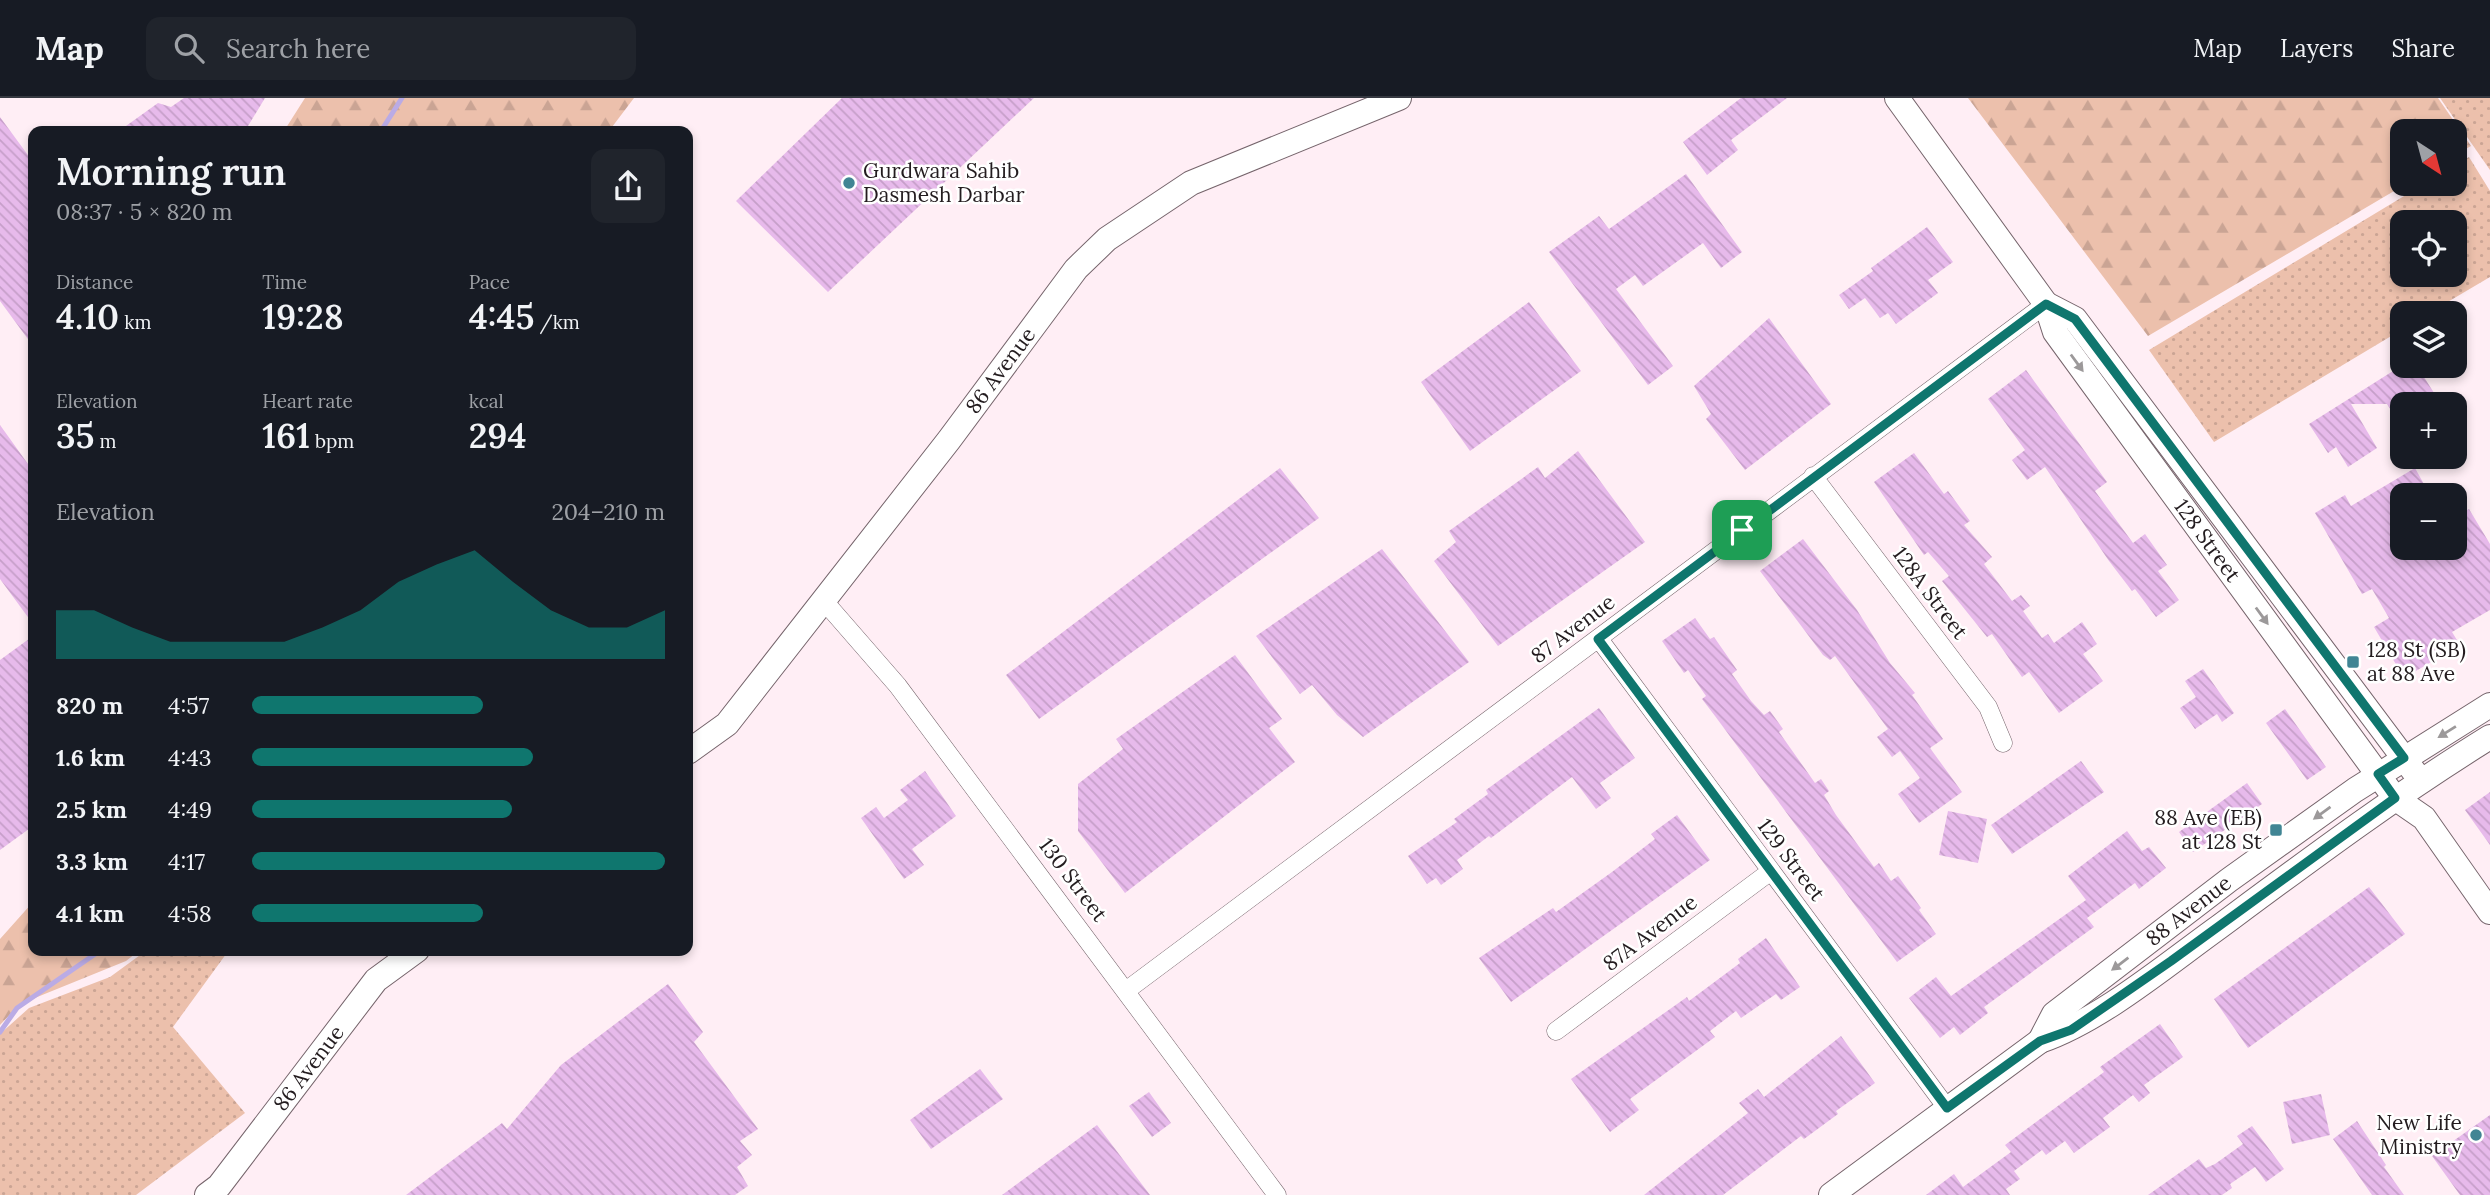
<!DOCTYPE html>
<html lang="en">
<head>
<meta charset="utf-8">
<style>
  :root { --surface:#171b24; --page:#20242c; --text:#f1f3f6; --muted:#9ea1a6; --line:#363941; --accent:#0f766e }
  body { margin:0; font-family:Lora,serif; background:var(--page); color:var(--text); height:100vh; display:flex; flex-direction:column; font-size:26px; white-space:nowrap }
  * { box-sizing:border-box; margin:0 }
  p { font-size:23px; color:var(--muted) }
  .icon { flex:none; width:38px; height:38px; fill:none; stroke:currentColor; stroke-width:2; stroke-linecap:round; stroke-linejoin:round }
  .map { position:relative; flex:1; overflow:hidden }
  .side { position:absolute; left:28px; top:28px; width:665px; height:830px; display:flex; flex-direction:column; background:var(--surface); border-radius:14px; box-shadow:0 4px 10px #0003 }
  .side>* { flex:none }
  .needle { width:46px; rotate:144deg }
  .controls { position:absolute; left:2390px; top:21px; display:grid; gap:14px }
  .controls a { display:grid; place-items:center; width:77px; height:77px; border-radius:14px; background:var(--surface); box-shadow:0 4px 10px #0003; font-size:35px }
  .pin { position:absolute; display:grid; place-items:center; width:60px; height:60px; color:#fff; margin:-30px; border-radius:14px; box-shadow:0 4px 10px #0006 }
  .round { display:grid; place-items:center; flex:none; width:74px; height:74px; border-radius:14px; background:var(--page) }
  .headline { display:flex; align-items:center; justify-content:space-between; height:119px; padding:0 28px }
  h1 { font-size:38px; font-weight:600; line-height:52px }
  .stats { display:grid; grid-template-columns:repeat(3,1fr); gap:10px; height:119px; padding:7px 28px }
  .stats div { display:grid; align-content:center }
  .stats b { font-size:35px; font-weight:600 }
  .stats small { font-size:19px; font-weight:400 }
  .stats p { font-size:19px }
  .chart { height:196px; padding:14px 28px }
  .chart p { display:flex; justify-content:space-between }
  .chart svg { width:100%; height:126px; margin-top:7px; fill:var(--accent); opacity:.7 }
  ul { padding:0 28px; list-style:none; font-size:23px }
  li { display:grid; grid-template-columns:112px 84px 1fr; align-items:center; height:52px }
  li i { height:18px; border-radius:9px; background:var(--accent) }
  header { display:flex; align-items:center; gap:42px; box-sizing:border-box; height:98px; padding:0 35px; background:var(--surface); border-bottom:2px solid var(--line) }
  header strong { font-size:33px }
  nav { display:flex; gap:38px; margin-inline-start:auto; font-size:24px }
  .search { width:490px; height:63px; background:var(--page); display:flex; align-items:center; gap:18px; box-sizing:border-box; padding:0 24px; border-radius:14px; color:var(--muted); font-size:26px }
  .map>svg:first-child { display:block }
  .grass { fill:url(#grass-dots); fill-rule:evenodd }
  .forest { fill:url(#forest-firs) }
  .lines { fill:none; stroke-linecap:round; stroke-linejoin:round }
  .stream { stroke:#baabe5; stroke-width:5 }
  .building { fill:url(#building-back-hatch) }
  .street-casing { stroke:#75646b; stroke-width:19 }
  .secondary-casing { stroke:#75646b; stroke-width:26 }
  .street { stroke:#fff; stroke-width:18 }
  .secondary { stroke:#fff; stroke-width:24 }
  .oneway { fill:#9c999a }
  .route-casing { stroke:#fff; stroke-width:14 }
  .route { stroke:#0f766e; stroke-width:9 }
  .poi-dot { fill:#418594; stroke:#fff; stroke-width:2.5 }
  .labels { text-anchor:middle; stroke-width:5; stroke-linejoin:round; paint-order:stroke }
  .poi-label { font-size:21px; fill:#231c1f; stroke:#fff; text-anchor:start }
  .street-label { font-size:21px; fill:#231c1f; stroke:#fff }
</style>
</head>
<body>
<header>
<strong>Map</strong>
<div class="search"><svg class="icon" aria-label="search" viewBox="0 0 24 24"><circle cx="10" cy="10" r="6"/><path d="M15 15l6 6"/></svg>Search here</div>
<nav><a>Map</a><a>Layers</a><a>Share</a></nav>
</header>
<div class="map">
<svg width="2490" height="1097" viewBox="0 0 2490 1097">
  <defs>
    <pattern id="grass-dots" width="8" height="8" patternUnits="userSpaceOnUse" patternTransform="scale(1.75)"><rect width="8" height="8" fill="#ecc0ac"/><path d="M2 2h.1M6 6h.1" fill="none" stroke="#caa494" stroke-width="1.8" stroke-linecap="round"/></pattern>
    <pattern id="forest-firs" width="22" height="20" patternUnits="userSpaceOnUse" patternTransform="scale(1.75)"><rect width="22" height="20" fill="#ecc0ac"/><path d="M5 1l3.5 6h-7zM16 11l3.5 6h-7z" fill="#caa494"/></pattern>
    <pattern id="building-back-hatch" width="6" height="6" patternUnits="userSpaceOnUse" patternTransform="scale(1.75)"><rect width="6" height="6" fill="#e7baeb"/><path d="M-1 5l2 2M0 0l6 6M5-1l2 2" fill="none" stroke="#c69fc9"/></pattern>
  </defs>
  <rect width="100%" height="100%" fill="#ffeef5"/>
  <!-- grass -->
  <path class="grass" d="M2440,0H2490V72Z
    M2469,59L2490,93V179L2429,215H2403V231L2214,344L2149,252L2424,86H2455V67ZM2403,124H2455V177H2403Z
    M147,852H229L173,929L245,1015L136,1097H0V936L29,910L110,879Z"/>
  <!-- forest -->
  <path class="forest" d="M305,0H634L609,33H284Z
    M1968,0H2438L2471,48L2455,57V33H2403V86H2406L2148,238Z
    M33,804V852H140L126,863L20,906L0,927V841Z"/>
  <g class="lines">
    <!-- stream -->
    <path class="stream" d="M381,33L402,0
      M0,934L17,910L101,852"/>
  </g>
  <!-- building -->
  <path class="building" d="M184,0H265L245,33H119L158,5L171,9Z
    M842,0H1034L828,194L736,103Z
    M1741,0H1787L1731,42L1738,52L1707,77L1683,44Z
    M0,19L33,64V248L0,203Z
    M1686,76L1742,154L1721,170L1703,145L1643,188L1635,177L1616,191L1673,268L1648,287L1549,154L1599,118L1609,131Z
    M1927,129L1953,164L1928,182L1938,195L1896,226L1888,215L1880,220L1865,200L1849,211L1839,197L1873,173L1871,170Z
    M1529,204L1581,273L1470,353L1421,284Z
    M1769,220L1831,306L1745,372L1706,321L1711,316L1694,288Z
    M2401,268H2417L2441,306H2403V331L2387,306H2351L2377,350L2348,369L2336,349L2328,355L2309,326Z
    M2026,272L2107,384L2095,393L2133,445L2145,436L2167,467L2158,473L2179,502L2156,519L2135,491L2132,493L2109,463L2045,369L2027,382L2012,362L2025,352L1988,301Z
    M0,327L33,373V526L0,481Z
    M1578,353L1645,444L1498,548L1434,463L1456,444L1449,433L1538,369L1545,380Z
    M1914,355L1944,396L1948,393L1970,423L1964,427L1992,459L1984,466L2012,503L2021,497L2030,508L2023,513L2042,540L2048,536L2054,545L2082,524L2097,546L2083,556L2103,583L2059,615L2029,574L2022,579L1992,536L1987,539L1942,483L1949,478L1928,454L1924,457L1874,384Z
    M1280,370L1319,420L1039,621L1006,577Z
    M2415,370L2430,397H2403V450H2455V419L2469,411L2490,446V512L2452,534L2460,547L2404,580L2374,529L2389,520L2372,491L2362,496L2315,415L2345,397L2351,408Z
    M1803,441L1857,512L1890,565L1915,595L1912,597L1943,641L1930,650L1962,694L1919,725L1898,696L1920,680L1900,653L1892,659L1877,639L1888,631L1835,558L1830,562L1823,557L1760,473Z
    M1382,451L1469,564L1363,639L1337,617L1312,587L1300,596L1256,538Z
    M1695,520L1710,541L1714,539L1737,572L1732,576L1751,603L1764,617L1770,613L1783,631L1779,634L1815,685L1821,681L1829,693L1824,697L1836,717L1874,769L1879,765L1891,783L1898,778L1921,810L1919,812L1936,836L1897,864L1715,618L1702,601L1706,598L1688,572L1684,575L1662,543Z
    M33,538V728L0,752V562Z
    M1235,557L1282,621L1269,630L1295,664L1125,795L1078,733V686L1123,651L1116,641Z
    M2203,571L2234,615L2222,624L2217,616L2195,631L2180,610L2196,599L2185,583Z
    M1599,610L1635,660L1600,685L1611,700L1596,711L1572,679L1491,740L1489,738L1457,762L1463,771L1441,787L1436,780L1427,786L1408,758L1457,724L1454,721L1488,696L1486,692Z
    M2285,611L2326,669L2307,682L2266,625Z
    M2081,663L2104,694L2012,756L1991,727Z
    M925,673L956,718L912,751L924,767L904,781L861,720L876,709L884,720L908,702L900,692Z
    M2247,685L2262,706L2193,754L2179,734Z
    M2490,694V747L2465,712Z
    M1948,713L1987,721L1978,765L1939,757Z
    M1677,717L1710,762L1511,904L1479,860L1553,810L1556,814L1612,774L1655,741L1651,736Z
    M2127,733L2142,753L2149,749L2166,770L2139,791L2135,785L2087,820L2094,829L1984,909L1988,915L1960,937L1954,929L1940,940L1909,900L1936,879L1951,898L2086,802L2068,778Z
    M2369,789L2405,836L2248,950L2214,901Z
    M1766,840L1800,889L1781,902L1776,896L1741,920L1736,913L1710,933L1715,939L1630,1001L1639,1012L1610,1034L1571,981L1687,899L1689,903L1740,865L1738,861Z
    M668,886L703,934L694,944L758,1031L740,1043L752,1057L737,1069L748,1088L735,1097H406L502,1025L507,1031L561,967Z
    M2160,926L2183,959L2144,987L2150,995L2139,1004L2133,997L2103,1020L2110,1029L2074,1055L2065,1043L2046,1057L2042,1052L2014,1073L2020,1081L2006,1091L2010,1097H1926L1954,1076L1963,1089L2011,1054L2005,1047L2104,974L2100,969Z
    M1841,938L1875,985L1836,1013L1838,1016L1804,1041L1801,1038L1723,1097H1644L1748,1015L1739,1005L1758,991L1764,999Z
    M980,971L1003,1001L931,1051L910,1022Z
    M1149,994L1171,1025L1152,1039L1129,1008Z
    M2321,996L2330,1037L2292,1046L2283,1004Z
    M2490,1017V1097H2460L2432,1058Z
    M2357,1023L2386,1067L2384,1069L2404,1097H2372L2333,1041Z
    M1097,1027L1150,1097H1002Z
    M2252,1028L2284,1071L2266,1084L2255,1069L2230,1086L2232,1090L2222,1097H2148L2199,1061L2206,1070L2215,1066L2243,1046L2237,1038Z"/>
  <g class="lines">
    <defs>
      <path id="street" d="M1813,378L1988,609L2003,645
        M824,503L898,588L1277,1097
        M1599,541L1947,1010
        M1127,892L2046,206
        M1556,933L1771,773"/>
      <g id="secondary">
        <path id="s1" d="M1897,0L2046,206L2055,234L2395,700L2424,720L2490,814"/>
        <path d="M2046,206L2075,221L2421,683"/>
        <path id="s2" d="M688,654L727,626L949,342L1076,171L1107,141L1191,85L1399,0"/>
        <path id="s3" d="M2040,943L2054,916L2229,782L2355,692L2490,607"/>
        <path id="s4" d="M207,1097L219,1088L376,882L417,852"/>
        <path d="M1831,1097L2040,943C2101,922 2166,867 2219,829C2308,763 2396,697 2490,639"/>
      </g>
    </defs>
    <!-- street casing -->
    <use href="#street" class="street-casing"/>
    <!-- secondary casing -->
    <use href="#secondary" class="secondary-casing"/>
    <!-- street -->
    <use href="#street" class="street"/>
    <!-- secondary -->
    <use href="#secondary" class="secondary"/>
  </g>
  <!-- one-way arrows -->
  <defs><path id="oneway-solid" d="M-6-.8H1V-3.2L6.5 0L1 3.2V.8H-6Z" transform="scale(1.75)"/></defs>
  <g class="oneway">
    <use href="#oneway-solid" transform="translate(2077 265) rotate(54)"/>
    <use href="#oneway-solid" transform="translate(2262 518) rotate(54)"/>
    <use href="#oneway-solid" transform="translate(2447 634) rotate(148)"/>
    <use href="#oneway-solid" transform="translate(2322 715) rotate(144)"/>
    <use href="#oneway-solid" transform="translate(2120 866) rotate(143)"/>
  </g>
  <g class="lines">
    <defs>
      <path id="route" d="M2046,206L2075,221L2404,660L2378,676L2395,700L2171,863L2071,932L2040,943L1947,1010L1598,541Z"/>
    </defs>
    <!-- route casing -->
    <use href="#route" class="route-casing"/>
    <!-- route -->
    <use href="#route" class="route"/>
  </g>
  <!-- markers -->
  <g class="poi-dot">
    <circle cx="849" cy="85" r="7"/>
    <rect x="2346" y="557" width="14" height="14" rx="3.5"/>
    <rect x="2269" y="725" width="14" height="14" rx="3.5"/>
    <circle cx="2476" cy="1037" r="7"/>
  </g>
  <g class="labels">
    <!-- poi labels -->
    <g class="poi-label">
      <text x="863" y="80">Gurdwara Sahib<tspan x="863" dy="24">Dasmesh Darbar</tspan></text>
      <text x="2367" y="559">128 St (SB)<tspan x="2367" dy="24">at 88 Ave</tspan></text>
      <text x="2262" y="727" text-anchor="end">88 Ave (EB)<tspan x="2262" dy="24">at 128 St</tspan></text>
      <text x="2462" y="1032" text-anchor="end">New Life<tspan x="2462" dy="24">Ministry</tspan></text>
    </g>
    <!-- street labels -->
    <g class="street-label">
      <text dy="7" stroke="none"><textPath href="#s2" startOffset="495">86 Avenue</textPath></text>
      <text dy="7" stroke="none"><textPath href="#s1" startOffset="542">128 Street</textPath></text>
      <text transform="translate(1930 495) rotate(53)" y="7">128A Street</text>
      <text transform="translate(1573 531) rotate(-37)" y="7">87 Avenue</text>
      <text transform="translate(1791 762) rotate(53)" y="7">129 Street</text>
      <text transform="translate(1073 782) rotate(53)" y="7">130 Street</text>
      <text dy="7" stroke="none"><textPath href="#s3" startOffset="200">88 Avenue</textPath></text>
      <text transform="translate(1650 835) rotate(-37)" y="7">87A Avenue</text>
      <text dy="7" stroke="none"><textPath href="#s4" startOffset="163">86 Avenue</textPath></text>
    </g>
  </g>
</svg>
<div class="controls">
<a><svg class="needle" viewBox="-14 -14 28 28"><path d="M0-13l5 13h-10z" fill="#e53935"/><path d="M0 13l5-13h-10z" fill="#9ea1a6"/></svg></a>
<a><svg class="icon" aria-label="locate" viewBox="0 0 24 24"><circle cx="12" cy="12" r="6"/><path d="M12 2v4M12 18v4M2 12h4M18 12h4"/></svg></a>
<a><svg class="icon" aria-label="layers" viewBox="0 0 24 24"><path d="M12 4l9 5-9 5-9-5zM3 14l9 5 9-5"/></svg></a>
<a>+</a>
<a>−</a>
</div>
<div class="pin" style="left:1742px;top:432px;background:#1e9e55"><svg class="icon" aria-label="arrive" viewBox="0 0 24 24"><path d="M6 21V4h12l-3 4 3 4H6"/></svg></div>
<section class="side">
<div class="headline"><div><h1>Morning run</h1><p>08:37 · 5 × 820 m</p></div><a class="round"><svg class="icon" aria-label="share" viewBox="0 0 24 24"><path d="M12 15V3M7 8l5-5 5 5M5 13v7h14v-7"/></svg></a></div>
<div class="stats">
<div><p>Distance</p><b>4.10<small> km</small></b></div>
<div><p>Time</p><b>19:28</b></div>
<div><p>Pace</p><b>4:45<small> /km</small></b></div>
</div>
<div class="stats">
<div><p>Elevation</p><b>35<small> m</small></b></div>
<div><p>Heart rate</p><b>161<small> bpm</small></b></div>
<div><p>kcal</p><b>294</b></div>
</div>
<div class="chart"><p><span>Elevation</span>204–210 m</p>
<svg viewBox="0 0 160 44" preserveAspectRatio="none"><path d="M0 44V27L10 27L20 33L30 38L40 38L50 38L60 38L70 33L80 27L90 17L100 11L110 6L120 17L130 27L140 33L150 33L160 27V44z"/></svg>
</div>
<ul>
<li><b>820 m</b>4:57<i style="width:56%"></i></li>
<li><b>1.6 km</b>4:43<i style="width:68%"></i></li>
<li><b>2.5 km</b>4:49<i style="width:63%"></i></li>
<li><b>3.3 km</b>4:17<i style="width:100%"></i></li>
<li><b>4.1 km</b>4:58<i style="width:56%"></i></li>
</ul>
</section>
</div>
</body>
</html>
